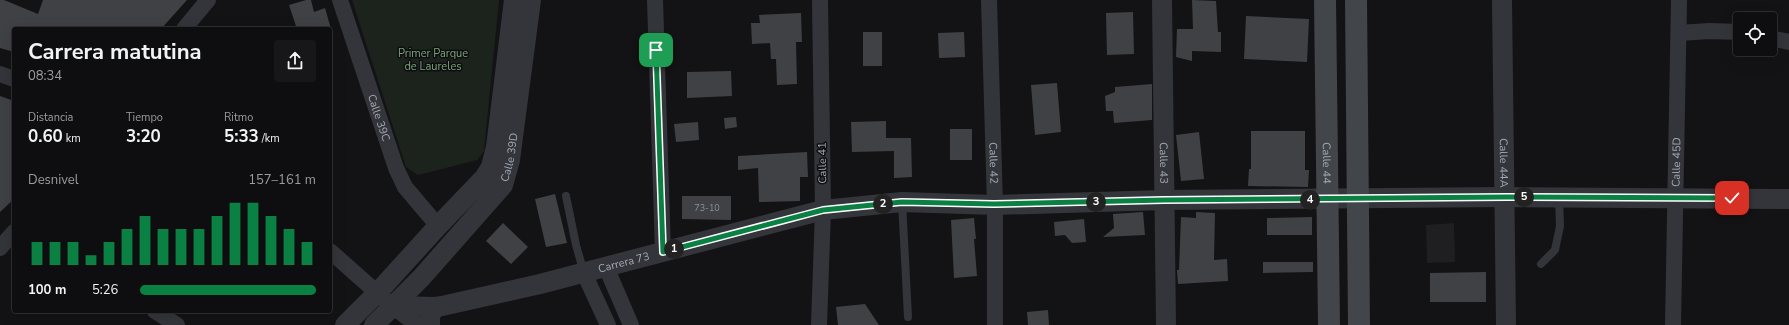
<!DOCTYPE html>
<html lang="es">
<head>
<meta charset="utf-8">
<style>
  :root { --surface:#0e0e10; --page:#171719; --text:#f1f3f6; --muted:#9b9c9f; --line:#2e2e30; --accent:#0b8043 }
  body { margin:0; font-family:"Nunito Sans",sans-serif; background:var(--page); color:var(--text); height:100vh; display:flex; flex-direction:column; font-size:15px; white-space:nowrap }
  * { box-sizing:border-box; margin:0 }
  p { font-size:13px; color:var(--muted) }
  .icon { flex:none; width:22px; height:22px; fill:none; stroke:currentColor; stroke-width:2; stroke-linecap:round; stroke-linejoin:round }
  .map { position:relative; flex:1; overflow:hidden }
  .details { position:absolute; left:12px; top:27px; width:320px; height:286px; display:flex; flex-direction:column; background:var(--surface); border-radius:4px; box-shadow:0 4px 16px #0002,0 0 0 1px var(--line) }
  .details>* { flex:none }
  .buttons { position:absolute; left:1733px; top:12px; display:grid; gap:8px }
  .buttons a { display:grid; place-items:center; width:44px; height:44px; border-radius:4px; background:var(--surface); box-shadow:0 4px 16px #0002,0 0 0 1px var(--line); font-size:20px }
  .pin { position:absolute; display:grid; place-items:center; width:34px; height:34px; color:#fff; margin:-17px; border-radius:8px; box-shadow:0 2px 6px #0006 }
  .km { position:absolute; width:20px; height:20px; margin:-10px; border-radius:50%; background:#222; color:#fff; font-size:11px; line-height:20px; text-align:center }
  .round { display:grid; place-items:center; flex:none; width:42px; height:42px; border-radius:4px; background:var(--page) }
  .overview { display:flex; align-items:center; justify-content:space-between; height:68px; padding:0 16px }
  h1 { font-size:22px; font-weight:700; line-height:30px }
  .figures { display:grid; grid-template-columns:repeat(3,1fr); gap:6px; height:68px; padding:4px 16px }
  .figures div { display:grid; align-content:center }
  .figures b { font-size:17px; font-weight:700 }
  .figures small { font-size:11px; font-weight:400 }
  .figures p { font-size:11px }
  .chart { height:112px; padding:8px 16px }
  .chart p { display:flex; justify-content:space-between }
  .chart svg { width:100%; height:72px; margin-top:4px; stroke:var(--accent); stroke-width:6 }
  ul { padding:0 16px; list-style:none; font-size:13px }
  li { display:grid; grid-template-columns:64px 48px 1fr; align-items:center; height:30px }
  li i { height:10px; border-radius:5px; background:var(--accent) }
  .map>svg:first-child { display:block }
  .built { fill:#1f1f22 }
  .green { fill:#1b231c }
  .building { fill:#3f4145 }
  .lines { fill:none; stroke-linecap:round; stroke-linejoin:round }
  .service { stroke:#34353a; stroke-width:8 }
  .minor { stroke:#34353a; stroke-width:16 }
  .tertiary { stroke:#34353a; stroke-width:20 }
  .secondary { stroke:#42454a; stroke-width:22 }
  .route-casing { stroke:#fff; stroke-width:8 }
  .route { stroke:#0b8043; stroke-width:5 }
  .labels { text-anchor:middle; stroke-width:3; stroke-linejoin:round; paint-order:stroke }
  .number-label { font-size:9px; fill:#8b909a }
  .park-label { font-size:11px; fill:#7aa37a; stroke:#0e0e10 }
  .street-label { font-size:11px; fill:#a4abb6; stroke:#0e0e10 }
</style>
</head>
<body>
<div class="map">
<svg width="1789" height="325" viewBox="0 0 1789 325">
  <rect width="100%" height="100%" fill="#131315"/>
  <!-- built -->
  <path class="built" d="M1454,223L1455,262L1427,263L1426,225Z"/>
  <!-- green -->
  <path class="green" d="M352,0H499L484,151L477,160L418,175L406,167Z"/>
  <!-- building -->
  <path class="building" d="M0,0H4L38,14L43,0H187L161,29H14V52L0,48Z
    M306,0H311L314,12L325,8L331,29H297L289,5Z
    M1192,0L1216,1L1218,32H1221V52L1192,51V61L1176,57L1177,29H1193Z
    M1133,12L1134,54L1107,55L1106,13Z
    M801,13L802,42H796L797,84L777,85L776,59H771L770,43L752,44L751,23H760L759,15Z
    M1246,16L1309,19L1307,62L1244,59Z
    M863,32H882V66H863Z
    M964,32L965,57L939,58L938,33Z
    M731,71L732,96L687,98V72Z
    M1057,83L1061,132L1035,135L1031,85Z
    M1152,84V120L1114,123L1113,111H1106L1105,96L1115,92V87Z
    M0,96L14,101V199L0,212Z
    M736,117L737,127L725,129L724,118Z
    M886,121V138H911L912,177L894,178V151L852,152L851,122Z
    M698,122L699,140L676,142L674,124Z
    M950,129H972V160H950Z
    M1251,131H1305V170H1309L1308,187L1248,186L1249,169H1251Z
    M1199,132L1204,179L1181,181L1176,135Z
    M807,152L808,177H800V201L759,202L758,168L738,170V156Z
    M555,194L567,243L546,247L535,199Z
    M682,196H731V220L682,219Z
    M1143,212L1145,235L1103,237L1114,228L1113,214Z
    M1196,212L1215,213L1214,260L1227,259L1228,281L1178,284L1177,270H1179L1181,217L1196,218Z
    M1312,217V235H1267V218Z
    M974,218L976,239H974L977,276L954,278L951,220Z
    M1084,219L1086,242L1072,243L1065,235L1055,236L1054,222Z
    M503,223L528,247L511,264L486,241Z
    M1263,262H1313V272L1263,273Z
    M1486,272V302H1430V273Z
    M865,304L879,325H838L836,307Z
    M1048,310L1049,325H1028L1027,312Z"/>
  <g class="lines">
    <!-- service -->
    <path class="service" d="M566,196L576,245L584,273
      M902,202L908,317
      M1541,264L1555,250L1560,226L1559,198"/>
    <!-- minor -->
    <g class="minor">
      <path id="s1" d="M340,0L396,168L405,187L438,226"/>
      <path d="M655,0L663,252"/>
      <path id="s2" d="M989,0L995,205V325"/>
      <path d="M184,29L208,0"/>
      <path d="M1679,33L1709,31L1740,32"/>
      <path d="M1770,38L1789,42"/>
      <path d="M0,74L14,79"/>
      <path d="M0,248L14,232"/>
      <path d="M330,251L392,306L417,325"/>
      <path d="M606,267L631,325"/>
      <path d="M584,273L608,325"/>
      <path d="M155,311L177,325"/>
      <path d="M819,325L823,210L820,0"/>
      <path id="s3" d="M1673,325L1679,0"/>
    </g>
    <!-- tertiary -->
    <g class="tertiary">
      <path id="s4" d="M1162,0L1166,325"/>
      <path id="s5" d="M1502,0L1506,325"/>
      <path id="s6" d="M392,306L435,307L442,306L540,284L823,210L902,202L995,205L1164,200L1505,197L1789,199"/>
      <path d="M345,325L378,292L438,226L484,178L491,167L496,147L514,0"/>
      <path id="s7" d="M374,325L422,277L503,185L510,160L531,0"/>
      <path d="M430,325V316L435,307"/>
    </g>
    <!-- secondary -->
    <g class="secondary">
      <path id="s8" d="M1325,0L1329,325"/>
      <path d="M1356,0L1359,325"/>
    </g>
  </g>
  <g class="lines">
    <defs>
      <path id="route" d="M656,50L663,252L823,210L902,202L994,204L1164,200L1506,197L1732,198"/>
    </defs>
    <!-- route casing -->
    <use href="#route" class="route-casing"/>
    <!-- route -->
    <use href="#route" class="route"/>
  </g>
  <g class="labels">
    <!-- number labels -->
    <g class="number-label">
      <text x="707" y="211">73-10</text>
    </g>
    <!-- park labels -->
    <g class="park-label">
      <text x="433" y="57">Primer Parque<tspan x="433" dy="13">de Laureles</tspan></text>
    </g>
    <!-- street labels -->
    <g class="street-label">
      <text dy="4" stroke="none"><textPath href="#s1" startOffset="124">Calle 39C</textPath></text>
      <text dy="4" stroke="none"><textPath href="#s7" startOffset="219">Calle 39D</textPath></text>
      <text dy="4" stroke="none"><textPath href="#s2" startOffset="163">Calle 42</textPath></text>
      <text dy="4" stroke="none"><textPath href="#s8" startOffset="163">Calle 44</textPath></text>
      <text dy="4" stroke="none"><textPath href="#s5" startOffset="163">Calle 44A</textPath></text>
      <text dy="4" stroke="none"><textPath href="#s3" startOffset="163">Calle 45D</textPath></text>
      <text transform="translate(822 163) rotate(-91)" y="4">Calle 41</text>
      <text dy="4" stroke="none"><textPath href="#s4" startOffset="163">Calle 43</textPath></text>
      <text dy="4" stroke="none"><textPath href="#s6" startOffset="237">Carrera 73</textPath></text>
    </g>
  </g>
</svg>
<div class="buttons">
<a><svg class="icon" aria-label="locate" viewBox="0 0 24 24"><circle cx="12" cy="12" r="6"/><path d="M12 2v4M12 18v4M2 12h4M18 12h4"/></svg></a>
</div>
<div class="pin" style="left:656px;top:50px;background:#1e9e55"><svg class="icon" aria-label="arrive" viewBox="0 0 24 24"><path d="M6 21V4h12l-3 4 3 4H6"/></svg></div>
<div class="pin" style="left:1732px;top:198px;background:#d93025"><svg class="icon" aria-label="check" viewBox="0 0 24 24"><path d="M5 12l5 5 9-10"/></svg></div>
<b class="km" style="left:674px;top:249px">1</b>
<b class="km" style="left:883px;top:204px">2</b>
<b class="km" style="left:1096px;top:202px">3</b>
<b class="km" style="left:1310px;top:200px">4</b>
<b class="km" style="left:1524px;top:197px">5</b>
<section class="details">
<div class="overview"><div><h1>Carrera matutina</h1><p>08:34</p></div><a class="round"><svg class="icon" aria-label="share" viewBox="0 0 24 24"><path d="M12 15V3M7 8l5-5 5 5M5 13v7h14v-7"/></svg></a></div>
<div class="figures">
<div><p>Distancia</p><b>0.60<small> km</small></b></div>
<div><p>Tiempo</p><b>3:20</b></div>
<div><p>Ritmo</p><b>5:33<small> /km</small></b></div>
</div>
<div class="chart"><p><span>Desnivel</span>157–161 m</p>
<svg viewBox="0 0 160 44" preserveAspectRatio="none"><path d="M5 44V30M15 44V30M25 44V30M35 44V38M45 44V30M55 44V22M65 44V14M75 44V22M85 44V22M95 44V22M105 44V14M115 44V6M125 44V6M135 44V14M145 44V22M155 44V30"/></svg>
</div>
<ul>
<li><b>100 m</b>5:26<i style="width:100%"></i></li>
</ul>
</section>
</div>
</body>
</html>
